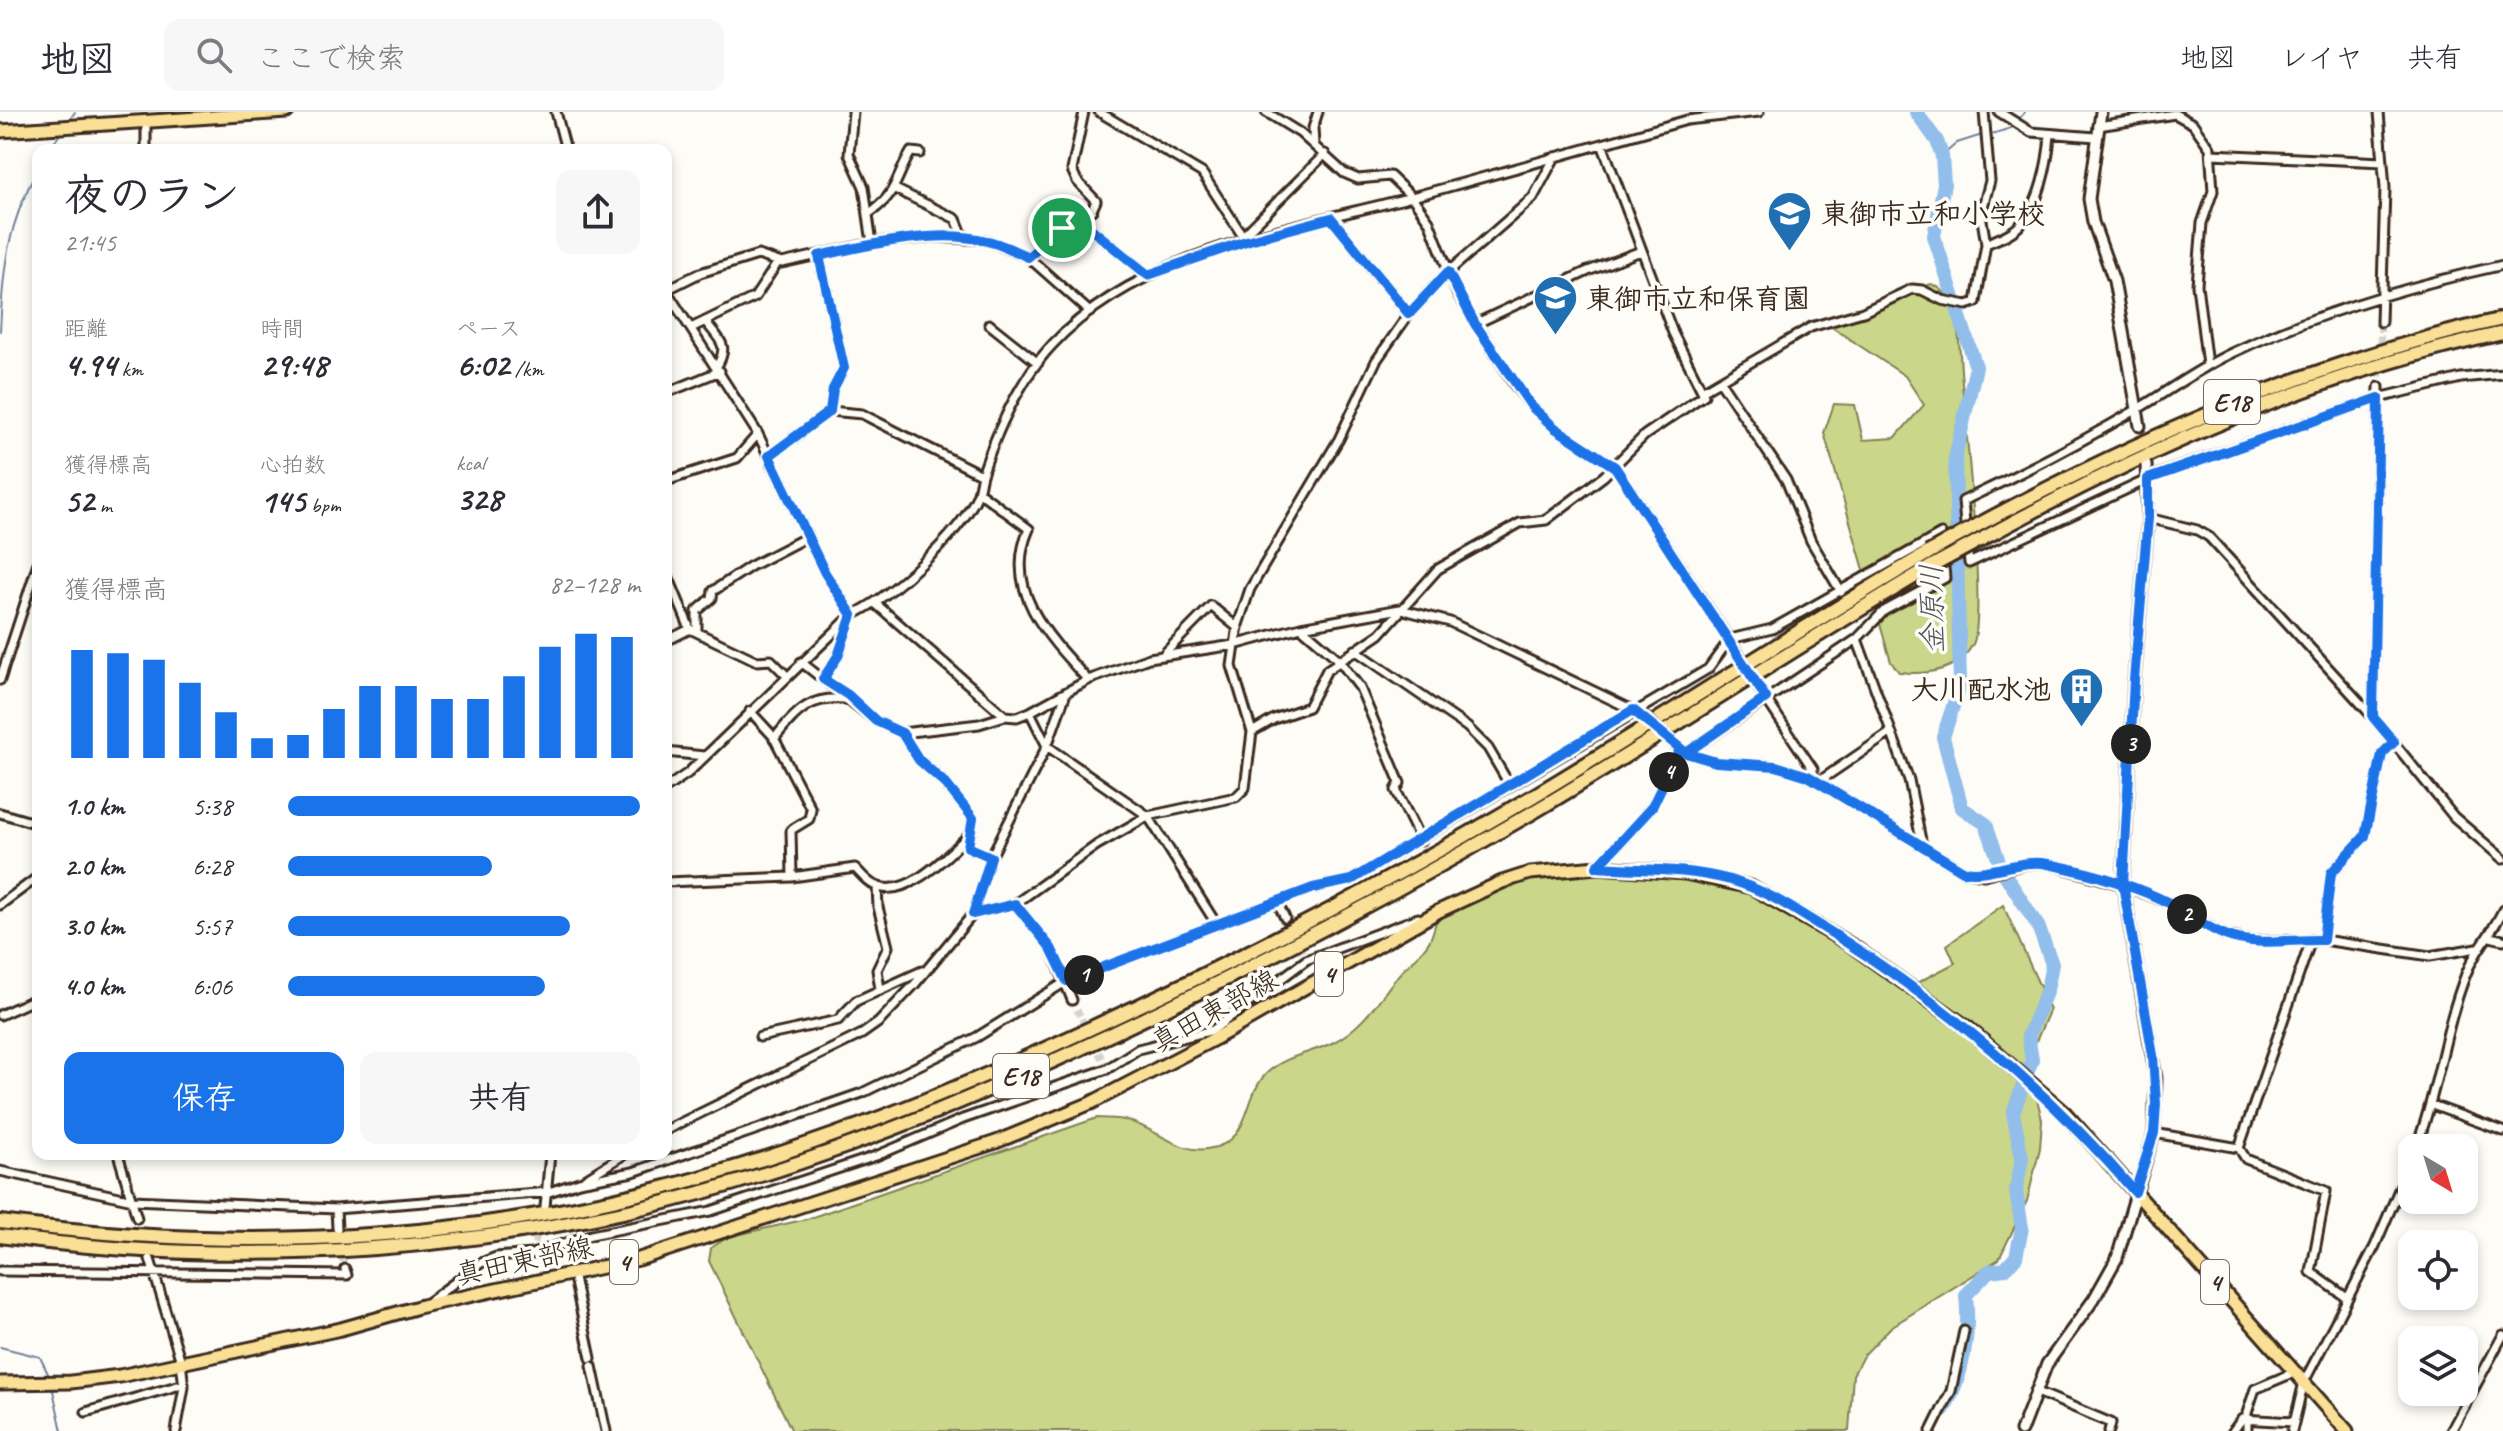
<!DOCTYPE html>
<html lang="ja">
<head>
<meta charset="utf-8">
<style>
  :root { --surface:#fff; --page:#f7f7f7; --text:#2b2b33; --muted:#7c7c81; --line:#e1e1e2; --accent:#1a73e8 }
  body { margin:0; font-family:Caveat,"Klee One",sans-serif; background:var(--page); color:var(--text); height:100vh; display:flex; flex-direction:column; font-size:30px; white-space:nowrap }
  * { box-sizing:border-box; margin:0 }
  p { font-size:26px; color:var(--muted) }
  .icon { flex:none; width:44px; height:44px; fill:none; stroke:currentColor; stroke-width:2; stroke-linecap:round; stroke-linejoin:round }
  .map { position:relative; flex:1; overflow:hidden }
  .details { position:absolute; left:32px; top:32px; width:640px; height:1016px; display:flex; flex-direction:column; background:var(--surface); border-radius:16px; box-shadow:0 4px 12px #0003 }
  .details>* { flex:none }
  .needle { width:52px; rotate:142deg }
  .fabs { position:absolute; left:2398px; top:1022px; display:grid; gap:16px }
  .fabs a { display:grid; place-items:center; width:80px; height:80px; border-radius:16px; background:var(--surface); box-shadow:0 4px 12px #0003; font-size:40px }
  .pin { position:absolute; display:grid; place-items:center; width:68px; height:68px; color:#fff; margin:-34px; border:4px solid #fff; border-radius:50%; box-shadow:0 2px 8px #0007 }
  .km { position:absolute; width:40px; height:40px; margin:-20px; border-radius:50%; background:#222; color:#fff; font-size:22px; line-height:40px; text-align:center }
  .round { display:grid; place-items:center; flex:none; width:84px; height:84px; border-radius:16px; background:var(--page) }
  .headline { display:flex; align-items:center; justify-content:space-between; height:136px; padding:0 32px }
  h1 { font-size:44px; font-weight:600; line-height:60px }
  .metrics { display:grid; grid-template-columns:repeat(3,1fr); gap:12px; height:136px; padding:8px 32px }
  .metrics div { display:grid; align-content:center }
  .metrics b { font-size:34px; font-weight:600 }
  .metrics small { font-size:22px; font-weight:400 }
  .metrics p { font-size:22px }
  .chart { height:224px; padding:16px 32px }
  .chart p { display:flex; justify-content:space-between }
  .chart svg { width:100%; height:144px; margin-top:8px; stroke:var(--accent); stroke-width:6 }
  .action { display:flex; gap:16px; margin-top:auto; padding:16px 32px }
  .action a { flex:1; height:92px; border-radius:16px; background:var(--accent); color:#fff; font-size:32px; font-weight:600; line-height:92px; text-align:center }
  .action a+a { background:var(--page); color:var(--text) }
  ul { padding:0 32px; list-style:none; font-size:26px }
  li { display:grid; grid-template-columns:128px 96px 1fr; align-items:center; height:60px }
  li i { height:20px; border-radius:10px; background:var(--accent) }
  header { display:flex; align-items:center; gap:48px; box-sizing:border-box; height:112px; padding:0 40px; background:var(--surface); border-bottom:2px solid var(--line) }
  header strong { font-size:38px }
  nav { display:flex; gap:44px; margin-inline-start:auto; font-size:28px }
  .search { width:560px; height:72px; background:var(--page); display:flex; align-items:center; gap:20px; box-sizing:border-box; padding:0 28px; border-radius:16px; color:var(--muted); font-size:30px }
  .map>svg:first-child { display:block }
  .green { fill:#cad689; stroke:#828054; stroke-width:2 }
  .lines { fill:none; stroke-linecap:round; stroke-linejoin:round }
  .stream { stroke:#6f8399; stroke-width:2 }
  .river { stroke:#91beeb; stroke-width:14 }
  .minor-tunnel { stroke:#d6d2cc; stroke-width:7; stroke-dasharray:7 3.5; stroke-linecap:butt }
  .minor-casing { stroke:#3b2a1e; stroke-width:13 }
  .tertiary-casing { stroke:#3b2a1e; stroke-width:15 }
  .primary-casing { stroke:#3b2a1e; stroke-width:17 }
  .motorway-casing { stroke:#3b2a1e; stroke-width:18 }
  .minor { stroke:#fdfcf7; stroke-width:7 }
  .tertiary { stroke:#fdfcf7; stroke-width:9 }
  .primary { stroke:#fadf96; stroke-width:11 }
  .motorway { stroke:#fadf96; stroke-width:12 }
  .minor-bridge-casing { stroke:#3b2a1e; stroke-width:13; stroke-linecap:butt }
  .motorway-bridge-casing { stroke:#3b2a1e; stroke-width:18; stroke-linecap:butt }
  .minor-bridge { stroke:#fdfcf7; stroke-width:7 }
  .motorway-bridge { stroke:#fadf96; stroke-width:12 }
  .route-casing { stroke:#fff; stroke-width:16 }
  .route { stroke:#1a73e8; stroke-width:10 }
  .labels { text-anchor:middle; stroke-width:7; stroke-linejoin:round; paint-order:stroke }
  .shield { fill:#fdfcf7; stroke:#75695f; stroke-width:2 }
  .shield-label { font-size:26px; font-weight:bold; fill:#3b2a1e }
  .poi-label { font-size:28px; font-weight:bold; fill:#3b2a1e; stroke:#fdfcf7; text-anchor:start }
  .street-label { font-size:28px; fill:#3b2a1e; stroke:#fdfcf7 }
  .water-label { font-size:30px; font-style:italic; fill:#55565c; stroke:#fdfcf7 }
</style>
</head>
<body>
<header>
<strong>地図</strong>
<div class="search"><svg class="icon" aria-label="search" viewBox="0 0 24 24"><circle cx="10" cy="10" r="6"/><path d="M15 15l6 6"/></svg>ここで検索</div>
<nav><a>地図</a><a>レイヤ</a><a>共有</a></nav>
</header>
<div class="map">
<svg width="2503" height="1319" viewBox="0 0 2503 1319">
  <rect width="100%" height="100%" fill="#fdfcf7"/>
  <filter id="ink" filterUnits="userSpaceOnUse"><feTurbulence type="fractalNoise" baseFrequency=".0125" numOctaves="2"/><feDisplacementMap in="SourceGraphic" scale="16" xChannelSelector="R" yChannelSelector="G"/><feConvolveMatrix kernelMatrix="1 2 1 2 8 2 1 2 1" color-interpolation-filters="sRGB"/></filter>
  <g filter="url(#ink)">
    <!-- green -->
    <path class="green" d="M1931,172C1961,181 1959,234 1961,259C1964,301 1987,505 1973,532C1958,560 1927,563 1899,560L1891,550L1824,321L1834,292L1855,293L1863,328L1895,326L1924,293L1905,264L1827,212Z
      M1555,758L1728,767L1911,874L1955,851L1947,833L2003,793L2050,897L2028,948L2042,1008L2040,1036L2027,1089L1999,1147L1891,1215L1863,1244L1853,1263L1849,1319H792L709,1149L711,1136L728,1125L807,1107L1097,1006C1107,1007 1118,1006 1128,1009C1155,1016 1178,1041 1207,1037C1254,1031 1241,985 1268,960C1286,943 1313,941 1334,930C1366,913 1379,886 1401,860C1410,850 1424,840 1430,828C1434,820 1436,808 1439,799L1502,770Z"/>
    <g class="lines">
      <!-- stream -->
      <path class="stream" d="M68,10L75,0
        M1989,23L2011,16L2025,0
        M49,38L62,19
        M1942,44L1957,31L1982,23
        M0,219C3,156 7,113 38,57
        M0,1235L40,1245L49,1264
        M52,1274L62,1319"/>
      <!-- river -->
      <path class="river" d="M1916,0L1937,29L1942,44L1944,72L1934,124L1976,255L1955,346L1960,573L1943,625L1962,696L1986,712L2002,758L2038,814L2052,852L2047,878L2028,924L2032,948L2013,1001L2022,1046L2016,1079L2022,1116L2016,1145L2005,1157L1989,1159L1966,1183C1970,1222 1964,1263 1944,1297"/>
      <!-- minor-tunnel -->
      <path class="minor-tunnel" d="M2380,241L2381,210
        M2379,275L2380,254
        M1285,806L1306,848
        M1072,888L1088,919
        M1094,931L1107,957
        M137,1106L149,1141
        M338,1122L345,1157
        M532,1142L539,1116"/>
      <defs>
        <path id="minor" d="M556,0L566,38
          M853,0L849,42L864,75L872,131
          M1099,0L1202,61L1246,129
          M1266,0L1300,21L1344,61L1358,67L1390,64L1412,85L1429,109L1457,181L1514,272L1532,295L1555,316L1615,355L1738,541
          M1999,0L2031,20L2096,25
          M2379,0L2385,76L2381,210
          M146,9V38
          M2098,14L2175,2L2193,12L2210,36L2213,79L2202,111L2197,173L2207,253
          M1314,32L1313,16L1318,0
          M1602,32L1673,221L1702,279
          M2211,42L2383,50
          M895,77L956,107L964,127
          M868,102C898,82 894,68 911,40L920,41
          M1331,106L1409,202
          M1080,108L1148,163
          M1245,122L1325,42
          M1986,132C1997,127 2012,122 2020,113C2040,93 2048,50 2050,23
          M819,144L844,256L833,277L830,299
          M1028,145L1062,116L1092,98L1096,89L1077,69L1072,58L1084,0
          M666,178L700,161L758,143L782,151L872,131L935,125L986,128L1028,145L1090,200
          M666,178L758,322L825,461L852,503
          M705,209C719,228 730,232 717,254
          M989,212L1038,251
          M1475,212L1588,159L1641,139
          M691,216L755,185L778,150
          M1720,269L1786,368L1811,429L1841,480
          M666,281L720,259
          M769,344L830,299L862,302L982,363
          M666,369L737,346L758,322
          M979,380L1029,417C1002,478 1049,526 1088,568
          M2148,406L2197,418L2209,425L2373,605L2454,705L2503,747
          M1966,423L1963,389C2022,361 2080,331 2136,298C2170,278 2200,255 2236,239C2319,200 2413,173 2503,153
          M1967,435L1969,451L2157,363L2379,286L2461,266L2503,262
          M666,459L690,517L757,549L771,548L786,563
          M876,492L1005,604L1017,605L1030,600L1088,568L1149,546L1234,533L1301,515L1400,497L1450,510L1635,599
          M1301,515L1338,547L1360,576L1400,671L1396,678L1421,729
          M697,520V499L712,486L713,479L751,454L807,425
          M1857,527L1909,668L1922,733
          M666,529L690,517
          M1355,538L1467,615L1488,636L1509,672
          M1164,542L1211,494L1238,516
          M801,550L876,609L902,621L919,648L946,672L973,706L968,735L991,745
          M823,567L838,544L851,504
          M0,568L38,451
          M1764,584L1813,657V667
          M750,599L773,624L811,697L809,707L791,718L792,765
          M1030,600L1047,634L1148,704L1217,813
          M2373,605L2379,275
          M1252,620L1274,607L1308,595L1327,558L1380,522L1438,457L1520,411L1546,408L1604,364L1645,323L1704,283L1702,279L1811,215L1863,200L1912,177L1922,178L1942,188L1967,193L1976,190L1986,132L1981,102L1990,69L1984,0
          M902,621L979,612L1005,604
          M774,627C798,597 812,582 851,588
          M1675,633L1686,641L1716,650L1776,654L1808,664L1963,759L1984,763L2026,752L2045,751L2123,773L2169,791L2224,823L2250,829L2323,828L2430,844L2477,836
          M666,640L704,644
          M1818,670L1890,621
          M666,676L688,661L852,503C890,486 960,422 977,384C980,376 980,368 983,360C998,317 1020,267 1052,233C1139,139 1293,116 1412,85C1504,60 1595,34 1687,8L1759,0
          M0,701L38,712
          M1597,755L1652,695L1680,637
          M666,770L792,765L855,756C861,762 867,770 874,773C906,790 951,740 971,721
          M877,774L878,795L888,835L877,858L880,877
          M1277,790L1285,806
          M1015,792L1051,836L1072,888
          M0,793L38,765
          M973,802L1015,792L1097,733L1148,704L1236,685L1245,676L1252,620L1232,554L1238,513L1250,477L1339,327L1376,249L1409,202L1448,160L1533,86L1555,45
          M2490,825L2503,828
          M2323,828L2331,761L2365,724L2382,642L2394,630
          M0,903L38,886
          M760,925L838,908L856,889L922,859
          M2432,993L2503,1019
          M666,1018L862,922L879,910L915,872L973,802L991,745L1047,634L1065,584
          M2154,1021L2239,1036L2311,828
          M2239,1036L2246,1047L2326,1079L2311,1160L2347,1186
          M2416,1036C2438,979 2444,918 2466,862C2475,838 2492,822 2503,798
          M118,1042L137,1106
          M0,1059L133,1088L336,1097L549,1080L579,1070L633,1060L862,981L977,925L1067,869L1313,776L1351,768L1708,557L1730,527L1772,517L1941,422L1945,466L1884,499L1857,527L1686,641
          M585,1067L625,1042
          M545,1095L550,1042
          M336,1097L337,1116
          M150,1147L181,1250L184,1275L176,1319
          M0,1159L347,1163L345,1157
          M573,1161L591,1246
          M427,1191L481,1151L496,1145L532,1142L591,1123L711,1099L876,1044L963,1007L1107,957L1138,937L1213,918L1306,848L1418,806
          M592,1254L606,1319
          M2035,1279L2111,1311L2109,1319
          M86,1300L184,1272
          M1931,1319L1951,1279L1964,1219
          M2233,1319L2242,1307L2293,1310
          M2247,1319V1301L2255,1277L2295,1260
          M2292,1319L2304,1270L2375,1134L2412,1047
          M2451,1319L2503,1223"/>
        <path id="tertiary" d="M2101,0L2089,87L2093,110L2114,169L2140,314
          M2021,1319L2047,1252L2094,1187L2117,1146L2154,1021L2156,966L2123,773L2134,568L2148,406L2146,352"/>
        <path id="primary" d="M0,19L287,0
          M0,1271L71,1270L120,1264L341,1217L422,1194L639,1147L996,1030L1091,991L1218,925L1439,799L1502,770L1530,761L1597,755L1685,761L1751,775L1851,833L1968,916L2065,1001L2347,1319"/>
        <path id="motorway" d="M1976,414C2145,323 2316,249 2503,207
          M1980,428C2146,337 2317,261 2503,221
          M0,1110C170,1132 343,1134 513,1107C714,1076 905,1002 1089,917C1242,847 1390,769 1535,683C1667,604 1796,519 1928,441
          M0,1124C209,1153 421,1144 628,1099C779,1065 923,1008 1064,944C1227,870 1385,787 1540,696C1673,617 1801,531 1934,453"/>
      </defs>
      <!-- minor casing -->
      <use href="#minor" class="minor-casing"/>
      <!-- tertiary casing -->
      <use href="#tertiary" class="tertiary-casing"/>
      <!-- primary casing -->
      <use href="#primary" class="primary-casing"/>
      <!-- motorway casing -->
      <use href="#motorway" class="motorway-casing"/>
      <!-- minor -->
      <use href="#minor" class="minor"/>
      <!-- tertiary -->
      <use href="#tertiary" class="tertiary"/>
      <!-- primary -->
      <use href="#primary" class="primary"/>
      <!-- motorway -->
      <use href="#motorway" class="motorway"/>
      <defs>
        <path id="minor-bridge" d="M1738,541L1762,582
          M1643,603L1675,633"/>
        <path id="motorway-bridge" d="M1928,441L1976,414
          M1934,453L1980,428"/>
      </defs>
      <!-- minor-bridge casing -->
      <use href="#minor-bridge" class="minor-bridge-casing"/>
      <!-- motorway-bridge casing -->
      <use href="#motorway-bridge" class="motorway-bridge-casing"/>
      <!-- minor-bridge -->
      <use href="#minor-bridge" class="minor-bridge"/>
      <!-- motorway-bridge -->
      <use href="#motorway-bridge" class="motorway-bridge"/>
    </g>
  </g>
  <g class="lines" filter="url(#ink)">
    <defs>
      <path id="route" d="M1062,116L1028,145C1015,139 1001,132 987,129C937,116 868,133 819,144L844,256L833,277L830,299L769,344L825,461L852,503L838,544L823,567L848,583L876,609L902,621L919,648L946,672L973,706L968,735L991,745L973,802L1015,792L1051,836L1067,869L1313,776L1351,768L1633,598L1686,641L1716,650L1776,654L1808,664L1963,759C1994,764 2019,746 2048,752C2088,760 2134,773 2171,792C2189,802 2206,816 2225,823C2255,835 2291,827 2323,828L2331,761L2365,724L2382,642L2394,630L2373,605L2379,286L2148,367V406L2134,568L2123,773L2153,943L2156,992L2154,1021L2135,1080C2047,978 1946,893 1832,821C1799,801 1767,778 1730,768C1688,756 1641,758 1597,755L1652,695L1680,637L1686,641L1766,586L1615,355L1555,316L1532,295L1475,212L1448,160L1409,202L1331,106L1246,129L1148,163L1080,108L1062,116"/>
    </defs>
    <!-- route casing -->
    <use href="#route" class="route-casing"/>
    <!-- route -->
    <use href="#route" class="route"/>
  </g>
  <!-- icons -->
  <defs>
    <symbol id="school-pin" viewBox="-11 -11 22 30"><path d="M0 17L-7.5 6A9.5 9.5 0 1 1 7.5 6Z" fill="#1f6fb2" stroke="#fdfcf7"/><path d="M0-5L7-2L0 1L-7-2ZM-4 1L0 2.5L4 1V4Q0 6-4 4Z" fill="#fff"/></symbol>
    <symbol id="building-pin" viewBox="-11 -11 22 30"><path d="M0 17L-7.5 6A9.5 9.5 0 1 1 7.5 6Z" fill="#1f6fb2" stroke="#fdfcf7"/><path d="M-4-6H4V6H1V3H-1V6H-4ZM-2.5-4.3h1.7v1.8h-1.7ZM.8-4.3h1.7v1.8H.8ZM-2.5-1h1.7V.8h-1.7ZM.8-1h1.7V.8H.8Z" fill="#fff"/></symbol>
  </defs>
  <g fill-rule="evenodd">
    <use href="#school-pin" x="1764" y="76" width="51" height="69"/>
    <use href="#school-pin" x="1530" y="160" width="51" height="69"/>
    <use href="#building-pin" x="2056" y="552" width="51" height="69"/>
  </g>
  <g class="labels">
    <!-- shield labels -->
    <g class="shield">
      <rect x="2204" y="268" width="56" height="44" rx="6"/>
      <rect x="1315" y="840" width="28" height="44" rx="6"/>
      <rect x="993" y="942" width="56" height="44" rx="6"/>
      <rect x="610" y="1128" width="28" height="44" rx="6"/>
      <rect x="2201" y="1148" width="28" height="44" rx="6"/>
    </g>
    <g class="shield-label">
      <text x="2232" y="299">E18</text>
      <text x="1329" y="871">4</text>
      <text x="1021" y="973">E18</text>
      <text x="624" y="1159">4</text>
      <text x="2215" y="1179">4</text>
    </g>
    <!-- poi labels -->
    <g class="poi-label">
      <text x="1821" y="111">東御市立和小学校</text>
      <text x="1586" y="196">東御市立和保育園</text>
      <text x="2051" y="587" text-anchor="end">大川配水池</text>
    </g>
    <!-- street labels -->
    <g class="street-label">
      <text transform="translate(1214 898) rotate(-29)" y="10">真田東部線</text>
      <text transform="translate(524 1148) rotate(-12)" y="10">真田東部線</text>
    </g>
    <!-- water labels -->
    <g class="water-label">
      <text transform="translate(1932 497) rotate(-91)" y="10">金原川</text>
    </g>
  </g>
</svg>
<div class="fabs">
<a><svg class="needle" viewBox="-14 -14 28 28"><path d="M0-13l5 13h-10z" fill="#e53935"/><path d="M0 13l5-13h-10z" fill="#7c7c81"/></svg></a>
<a><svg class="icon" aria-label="locate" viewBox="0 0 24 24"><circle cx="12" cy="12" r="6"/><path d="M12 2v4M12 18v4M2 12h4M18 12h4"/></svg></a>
<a><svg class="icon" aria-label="layers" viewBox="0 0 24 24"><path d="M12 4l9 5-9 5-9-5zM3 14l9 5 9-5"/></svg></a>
</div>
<div class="pin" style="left:1062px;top:116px;background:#1e9e55"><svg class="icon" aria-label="arrive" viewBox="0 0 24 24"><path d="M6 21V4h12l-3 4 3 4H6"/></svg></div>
<b class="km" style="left:1084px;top:863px">1</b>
<b class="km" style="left:2187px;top:802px">2</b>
<b class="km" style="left:2131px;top:632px">3</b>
<b class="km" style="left:1669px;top:660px">4</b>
<section class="details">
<div class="headline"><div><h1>夜のラン</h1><p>21:45</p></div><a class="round"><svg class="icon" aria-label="share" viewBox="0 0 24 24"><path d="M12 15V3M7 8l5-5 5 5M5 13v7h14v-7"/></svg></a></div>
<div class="metrics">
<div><p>距離</p><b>4.94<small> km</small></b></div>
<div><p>時間</p><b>29:48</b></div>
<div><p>ペース</p><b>6:02<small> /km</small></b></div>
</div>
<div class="metrics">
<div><p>獲得標高</p><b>52<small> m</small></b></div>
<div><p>心拍数</p><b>145<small> bpm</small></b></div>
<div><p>kcal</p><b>328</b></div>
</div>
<div class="chart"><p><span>獲得標高</span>82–128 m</p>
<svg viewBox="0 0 160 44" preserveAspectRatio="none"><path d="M5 44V11M15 44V12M25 44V14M35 44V21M45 44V30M55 44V38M65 44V37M75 44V29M85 44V22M95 44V22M105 44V26M115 44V26M125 44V19M135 44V10M145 44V6M155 44V7"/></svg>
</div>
<ul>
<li><b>1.0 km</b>5:38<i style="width:100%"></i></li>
<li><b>2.0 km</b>6:28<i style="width:58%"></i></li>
<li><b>3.0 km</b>5:57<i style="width:80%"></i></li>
<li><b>4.0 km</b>6:06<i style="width:73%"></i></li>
</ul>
<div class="action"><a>保存</a><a>共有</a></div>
</section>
</div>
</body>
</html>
